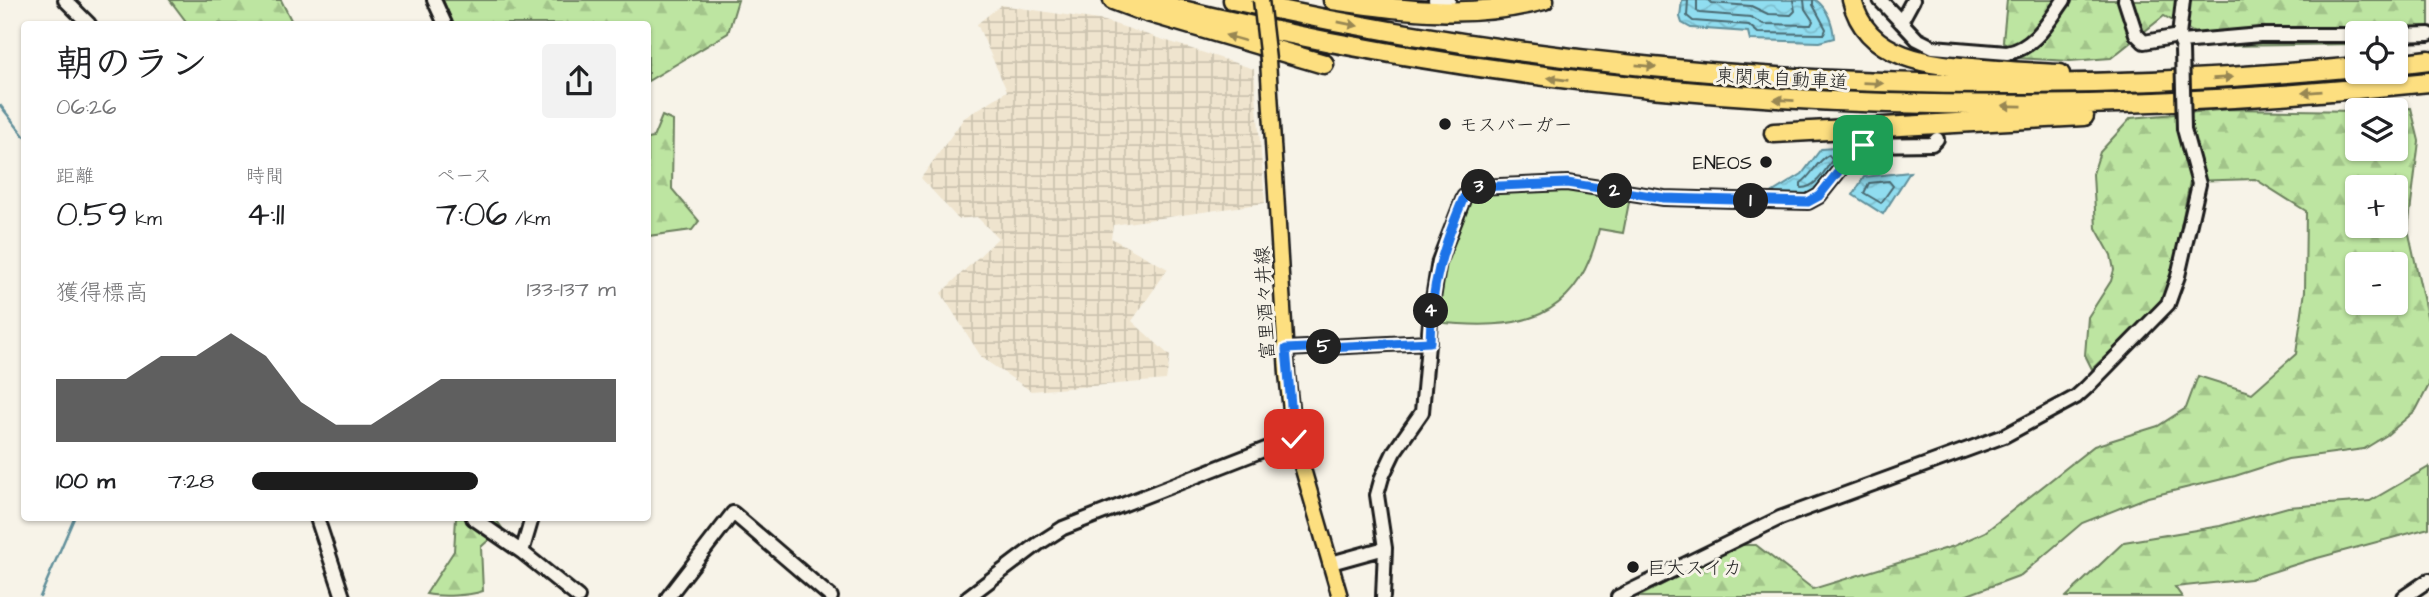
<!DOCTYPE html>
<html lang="ja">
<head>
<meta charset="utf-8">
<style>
  :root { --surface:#fff; --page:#f2f2f2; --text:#202124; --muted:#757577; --accent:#1c1c1c }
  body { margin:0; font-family:"Architects Daughter","Klee One",sans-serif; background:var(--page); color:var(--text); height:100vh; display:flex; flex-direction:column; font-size:26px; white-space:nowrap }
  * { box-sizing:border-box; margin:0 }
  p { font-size:23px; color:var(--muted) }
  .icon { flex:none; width:38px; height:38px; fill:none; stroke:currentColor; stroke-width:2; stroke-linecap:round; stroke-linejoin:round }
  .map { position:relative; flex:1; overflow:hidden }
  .sheet { position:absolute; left:21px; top:21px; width:630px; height:500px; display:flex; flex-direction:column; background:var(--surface); border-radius:7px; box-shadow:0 2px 5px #0004 }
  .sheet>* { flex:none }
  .controls { position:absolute; left:2345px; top:21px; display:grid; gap:14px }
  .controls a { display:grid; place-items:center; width:63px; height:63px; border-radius:7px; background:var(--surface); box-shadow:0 2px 5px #0004; font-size:35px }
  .pin { position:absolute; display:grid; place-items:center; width:60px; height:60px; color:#fff; margin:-30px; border-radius:14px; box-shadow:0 4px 10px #0006 }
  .km { position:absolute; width:35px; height:35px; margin:-18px; border-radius:50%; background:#222; color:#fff; font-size:19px; line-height:35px; text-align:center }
  .round { display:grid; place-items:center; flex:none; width:74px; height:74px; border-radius:7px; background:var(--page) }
  .head { display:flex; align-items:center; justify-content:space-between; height:119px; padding:0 35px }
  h1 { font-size:38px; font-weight:600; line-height:52px }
  .figures { display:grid; grid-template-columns:repeat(3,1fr); gap:10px; height:119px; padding:7px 35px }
  .figures div { display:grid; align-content:center }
  .figures b { font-size:35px; font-weight:600 }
  .figures small { font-size:19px; font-weight:400 }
  .figures p { font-size:19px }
  .chart { height:196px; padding:14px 35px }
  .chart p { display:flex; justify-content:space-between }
  .chart svg { width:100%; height:126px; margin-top:7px; fill:var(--accent); opacity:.7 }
  ul { padding:0 35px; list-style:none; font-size:23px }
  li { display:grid; grid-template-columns:112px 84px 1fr; align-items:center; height:52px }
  li i { height:18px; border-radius:9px; background:var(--accent) }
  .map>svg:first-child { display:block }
  .industrial { fill:url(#industrial-grid) }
  .forest { fill:url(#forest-firs); stroke:#6c805e; stroke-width:2; fill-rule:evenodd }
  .pitch { fill:#bde5a1; stroke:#6c805e; stroke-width:2 }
  .water { fill:url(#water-waves); stroke:#62909b; stroke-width:2 }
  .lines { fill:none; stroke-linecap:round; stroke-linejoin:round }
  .shore { stroke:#4a6971; stroke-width:2 }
  .stream { stroke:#62909b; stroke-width:2.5 }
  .minor-tunnel { stroke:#d6d3c9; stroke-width:12; stroke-dasharray:12 6; stroke-linecap:butt }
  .minor-casing { stroke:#1c1c1c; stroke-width:18 }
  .major-casing { stroke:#1c1c1c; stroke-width:19 }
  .highway-casing { stroke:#1c1c1c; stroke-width:23 }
  .minor { stroke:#f7f3e8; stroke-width:12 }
  .major { stroke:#fddf80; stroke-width:14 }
  .highway { stroke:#fddf80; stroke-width:18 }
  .minor-bridge-casing { stroke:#1c1c1c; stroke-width:18; stroke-linecap:butt }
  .major-bridge-casing { stroke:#1c1c1c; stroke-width:19; stroke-linecap:butt }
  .minor-bridge { stroke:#f7f3e8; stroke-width:12 }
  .major-bridge { stroke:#fddf80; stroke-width:14 }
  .oneway { fill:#988753 }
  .route-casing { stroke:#fff; stroke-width:14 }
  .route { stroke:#1a73e8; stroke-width:9 }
  .poi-dot { fill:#1c1c1c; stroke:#f7f3e8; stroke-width:2.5 }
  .labels { text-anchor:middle; stroke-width:6; stroke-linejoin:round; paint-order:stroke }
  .street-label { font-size:19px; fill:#1c1c1c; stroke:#f7f3e8 }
  .poi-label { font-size:19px; fill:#1c1c1c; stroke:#f7f3e8; text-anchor:start }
</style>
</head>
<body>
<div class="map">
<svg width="2429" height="597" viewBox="0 0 2429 597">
  <defs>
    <pattern id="industrial-grid" width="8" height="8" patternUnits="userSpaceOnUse" patternTransform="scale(1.75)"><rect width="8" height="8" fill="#efe4ce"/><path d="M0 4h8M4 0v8" fill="none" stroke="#ccc3b0"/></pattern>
    <pattern id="forest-firs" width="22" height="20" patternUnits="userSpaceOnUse" patternTransform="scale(1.75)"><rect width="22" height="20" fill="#bde5a1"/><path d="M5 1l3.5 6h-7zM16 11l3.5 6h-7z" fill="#a2c48a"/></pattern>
    <pattern id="water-waves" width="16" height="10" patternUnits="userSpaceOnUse" patternTransform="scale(1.75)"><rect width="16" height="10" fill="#90ddf0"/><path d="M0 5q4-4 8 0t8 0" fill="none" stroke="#7cbdcd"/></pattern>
  </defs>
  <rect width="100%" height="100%" fill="#f7f3e8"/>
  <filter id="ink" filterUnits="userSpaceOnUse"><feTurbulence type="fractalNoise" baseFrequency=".0143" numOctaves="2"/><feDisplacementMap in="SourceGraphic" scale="14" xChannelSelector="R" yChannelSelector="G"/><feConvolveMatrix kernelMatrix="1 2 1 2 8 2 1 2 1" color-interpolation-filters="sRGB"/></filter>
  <g filter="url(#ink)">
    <!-- industrial -->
    <path class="industrial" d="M1001,5L1105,21L1254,69L1265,203L1113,225L1111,238L1168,269L1132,321L1170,356L1166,380L1031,391L982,358L941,293L998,238L977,217L958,219L921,178L964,118L1007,91L977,24Z"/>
    <!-- forest -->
    <path class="forest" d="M170,0H281L293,24H188Z
      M443,0H738L728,33L648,81V24H453Z
      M2007,0H2429V38L2396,42V33H2357V44L2218,46L2164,16L2111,58L2070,61L2016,58L2003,41Z
      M2411,108L2419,141L2408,229L2429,325V385L2416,410L2387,435L2364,449L2288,459L2235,476L2148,497L2082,523L2021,575L1962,597H1638L1738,545H1756L1813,589L1954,546L1985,532L2094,446L2158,426L2186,408L2198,376L2252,393L2296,354L2305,291L2306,211L2255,179L2190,181L2169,289L2150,314L2092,369L2085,355L2088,317L2111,281L2114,270L2111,255L2096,228L2093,174L2100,152L2131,118L2230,109L2357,111V149H2396V110H2373ZM2357,187H2396V226H2357ZM2357,264H2396V303H2357Z
      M662,116L673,121L672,189L699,221L692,230L648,236V139L653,138Z
      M2429,467V528L2310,560L2250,579L2175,587L2182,597H2066L2124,542L2220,526L2288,507L2370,501Z
      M456,518H495L502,528L481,547L483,591C468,596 441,597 426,594L454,551Z"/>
    <!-- pitch -->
    <path class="pitch" d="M1549,185L1630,197L1623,233L1599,229C1578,322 1520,331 1435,322L1442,262L1472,193Z"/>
    <!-- water -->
    <path class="water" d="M1682,0H1816C1828,9 1833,25 1834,38L1819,42L1750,40L1748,32L1691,28L1682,23L1680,17Z
      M1846,147L1848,152L1847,154L1844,153L1841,156L1842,159C1819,191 1817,197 1777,197L1773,192L1802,174L1821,149Z
      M1910,172L1883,214L1853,195L1864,177Z"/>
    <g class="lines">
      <!-- shore -->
      <path class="shore" d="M1688,0L1687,16L1693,21L1749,25L1758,33L1824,34L1826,29L1813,5V0
        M1697,0V10L1699,13L1751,17L1763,24L1811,25L1813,21L1805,9L1804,0
        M1708,0L1711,3L1751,6L1768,14L1791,15L1795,11L1793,0
        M1829,155L1832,160C1825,171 1816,188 1801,188V183C1812,176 1817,160 1829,155Z
        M1889,181L1893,186L1881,203L1864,193L1869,183Z"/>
      <!-- stream -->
      <path class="stream" d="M0,105L24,136
        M40,597L74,518"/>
      <!-- minor-tunnel -->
      <path class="minor-tunnel" d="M1938,131L1943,48"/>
      <defs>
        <path id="minor" d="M65,0L89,24
          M434,0L445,24
          M1435,0H1449
          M1880,0L1901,22
          M1913,0L1901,22L1917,39L1933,47L2007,53C2034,49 2049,21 2064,0
          M2125,0L2136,34L2144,42L2179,36
          M2396,35L2429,34
          M2181,42L2260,35H2357
          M2181,43L2179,36L2183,0
          M1286,349L1429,342
          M317,518L343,597
          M473,518L522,552L578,597
          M522,552L532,518
          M1331,563L1385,548
          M668,597L733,513L831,597
          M968,597L1038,544L1063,528L1294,438
          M1383,597L1385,548L1377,495L1382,477L1394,452L1422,412L1431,311L1439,261L1464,197L1477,187L1567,183L1664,198L1808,202L1819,196L1858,147L1863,145L1932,144L1937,139
          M1618,597L1780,518L2004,436L2076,397L2086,388L2168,304L2178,276L2199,184L2184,129
          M2404,597L2429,580"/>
        <path id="major" d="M1268,60L1287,374L1294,438L1340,597"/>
        <path id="highway" d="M1113,0L1137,9L1324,64
          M1141,0C1565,107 1994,128 2429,82
          M1233,0C1602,82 1981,103 2357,67
          M1333,0C1404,11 1474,19 1544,0
          M1852,0C1866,60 1932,65 1984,69C2009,71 2034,73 2060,74
          M2396,64L2429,60
          M1774,133L2084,116"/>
      </defs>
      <!-- minor casing -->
      <use href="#minor" class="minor-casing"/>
      <!-- major casing -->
      <use href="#major" class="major-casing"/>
      <!-- highway casing -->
      <use href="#highway" class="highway-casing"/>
      <!-- minor -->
      <use href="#minor" class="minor"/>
      <!-- major -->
      <use href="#major" class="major"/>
      <!-- highway -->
      <use href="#highway" class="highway"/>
      <defs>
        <path id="minor-bridge" d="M2182,50L2184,129"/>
        <path id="major-bridge" d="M1261,0L1268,60"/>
      </defs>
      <!-- minor-bridge casing -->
      <use href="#minor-bridge" class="minor-bridge-casing"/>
      <!-- major-bridge casing -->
      <use href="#major-bridge" class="major-bridge-casing"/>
      <!-- minor-bridge -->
      <use href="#minor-bridge" class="minor-bridge"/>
      <!-- major-bridge -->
      <use href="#major-bridge" class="major-bridge"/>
    </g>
    <!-- one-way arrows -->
    <defs><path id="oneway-solid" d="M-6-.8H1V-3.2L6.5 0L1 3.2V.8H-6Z" transform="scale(1.75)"/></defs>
    <g class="oneway">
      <use href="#oneway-solid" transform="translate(1348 24) rotate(11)"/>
      <use href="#oneway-solid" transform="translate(1235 38) rotate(-164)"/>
      <use href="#oneway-solid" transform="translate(1646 66) rotate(6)"/>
      <use href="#oneway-solid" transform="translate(2223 78) rotate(-4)"/>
      <use href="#oneway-solid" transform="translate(1558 79) rotate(-172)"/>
      <use href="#oneway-solid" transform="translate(1873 83) rotate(2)"/>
      <use href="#oneway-solid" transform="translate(2312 92) rotate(175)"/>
      <use href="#oneway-solid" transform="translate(1784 100) rotate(-177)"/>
      <use href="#oneway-solid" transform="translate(2012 106) rotate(-179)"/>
    </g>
  </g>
  <g class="lines" filter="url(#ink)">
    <defs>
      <path id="route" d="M1294,439L1286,349L1430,342C1431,285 1442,249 1464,197L1477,187L1567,183L1664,198L1808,202L1819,196L1858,147L1863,145"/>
    </defs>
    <!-- route casing -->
    <use href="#route" class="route-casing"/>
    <!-- route -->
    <use href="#route" class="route"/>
  </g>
  <!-- markers -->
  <g class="poi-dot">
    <circle cx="1445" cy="124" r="7"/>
    <circle cx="1766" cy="162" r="7"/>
    <circle cx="1633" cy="567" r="7"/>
  </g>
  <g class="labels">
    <!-- street labels -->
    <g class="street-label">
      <text transform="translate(1782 78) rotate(3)" y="7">東関東自動車道</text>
      <text transform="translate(1264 303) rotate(-93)" y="7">富里酒々井線</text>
    </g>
    <!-- poi labels -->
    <g class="poi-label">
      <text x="1459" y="131">モスバーガー</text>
      <text x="1752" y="169" text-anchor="end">ENEOS</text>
      <text x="1647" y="574">巨大スイカ</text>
    </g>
  </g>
</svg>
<div class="controls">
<a><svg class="icon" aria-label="locate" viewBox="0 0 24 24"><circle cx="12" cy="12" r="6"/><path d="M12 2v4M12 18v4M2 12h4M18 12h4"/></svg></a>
<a><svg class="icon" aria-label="layers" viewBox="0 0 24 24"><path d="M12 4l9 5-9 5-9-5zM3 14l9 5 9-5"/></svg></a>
<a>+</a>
<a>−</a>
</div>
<div class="pin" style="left:1863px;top:145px;background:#1e9e55"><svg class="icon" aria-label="arrive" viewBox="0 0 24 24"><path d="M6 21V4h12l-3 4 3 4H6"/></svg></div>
<div class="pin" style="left:1294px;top:439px;background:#d93025"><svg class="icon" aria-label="check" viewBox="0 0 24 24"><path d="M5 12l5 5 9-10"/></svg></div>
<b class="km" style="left:1751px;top:201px">1</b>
<b class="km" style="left:1615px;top:191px">2</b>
<b class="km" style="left:1479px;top:187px">3</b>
<b class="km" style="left:1431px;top:311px">4</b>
<b class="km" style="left:1324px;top:347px">5</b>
<section class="sheet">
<div class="head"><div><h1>朝のラン</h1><p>06:26</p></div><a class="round"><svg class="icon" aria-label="share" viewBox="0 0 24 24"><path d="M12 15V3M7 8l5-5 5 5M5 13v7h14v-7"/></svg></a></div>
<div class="figures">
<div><p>距離</p><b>0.59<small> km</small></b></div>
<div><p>時間</p><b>4:11</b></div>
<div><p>ペース</p><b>7:06<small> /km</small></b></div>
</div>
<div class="chart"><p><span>獲得標高</span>133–137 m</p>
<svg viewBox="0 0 160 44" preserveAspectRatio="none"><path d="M0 44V22L10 22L20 22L30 14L40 14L50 6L60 14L70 30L80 38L90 38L100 30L110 22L120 22L130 22L140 22L150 22L160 22V44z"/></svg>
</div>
<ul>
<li><b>100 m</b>7:28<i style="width:62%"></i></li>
</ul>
</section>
</div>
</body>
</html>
